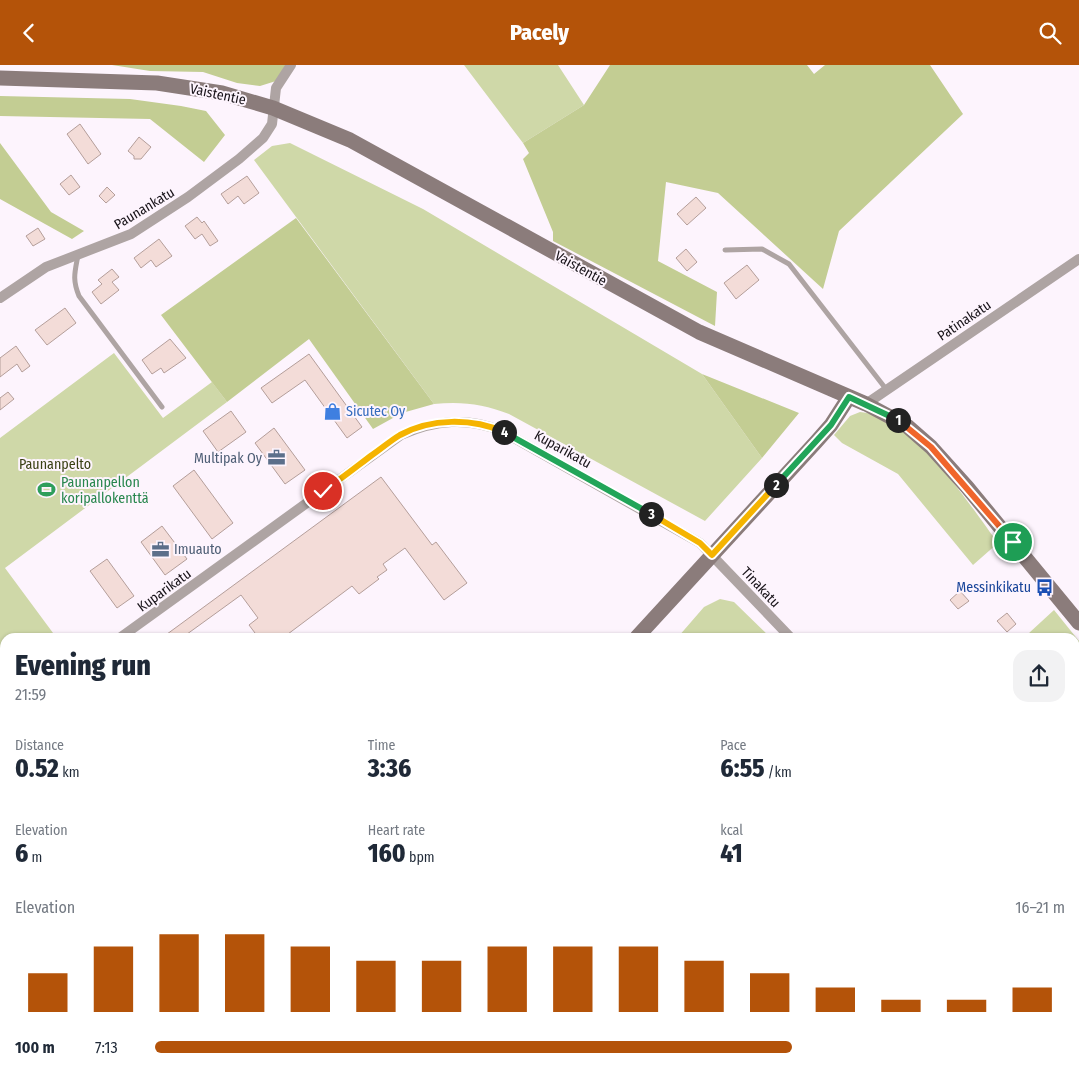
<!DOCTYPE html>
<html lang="en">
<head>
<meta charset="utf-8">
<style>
  :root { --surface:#fff; --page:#f2f2f3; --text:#1f2937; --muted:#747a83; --accent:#b45309 }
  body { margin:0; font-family:"Fira Sans Condensed",sans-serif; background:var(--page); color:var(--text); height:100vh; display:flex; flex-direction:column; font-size:19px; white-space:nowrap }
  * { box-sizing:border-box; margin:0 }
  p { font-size:16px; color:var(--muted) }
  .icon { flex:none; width:28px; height:28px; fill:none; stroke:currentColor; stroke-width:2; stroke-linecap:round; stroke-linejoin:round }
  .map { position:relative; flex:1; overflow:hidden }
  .details { position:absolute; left:0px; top:568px; width:1080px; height:442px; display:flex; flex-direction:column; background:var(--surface); border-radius:15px 15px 0 0; box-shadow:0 1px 4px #0004 }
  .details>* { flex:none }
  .pin { position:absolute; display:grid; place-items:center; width:42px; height:42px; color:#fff; margin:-21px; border:2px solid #fff; border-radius:50%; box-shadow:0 1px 5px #0007 }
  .km { position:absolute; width:25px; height:25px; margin:-12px; border-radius:50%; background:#222; color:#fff; font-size:14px; line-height:25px; text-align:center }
  .round { display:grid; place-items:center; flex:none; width:52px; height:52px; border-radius:15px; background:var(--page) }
  .overview { display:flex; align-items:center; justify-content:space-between; height:85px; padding:0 15px }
  h1 { font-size:28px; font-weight:800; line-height:38px }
  .figures { display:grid; grid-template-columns:repeat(3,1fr); gap:8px; height:85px; padding:5px 15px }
  .figures div { display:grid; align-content:center }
  .figures b { font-size:25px; font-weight:800 }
  .figures small { font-size:14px; font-weight:400 }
  .figures p { font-size:14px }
  .chart { height:140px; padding:10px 15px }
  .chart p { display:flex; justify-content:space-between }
  .chart svg { width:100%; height:90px; margin-top:5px; stroke:var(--accent); stroke-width:6 }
  ul { padding:0 15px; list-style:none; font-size:16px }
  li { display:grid; grid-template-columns:80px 60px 1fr; align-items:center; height:38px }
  li i { height:12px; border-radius:6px; background:var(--accent) }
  header { display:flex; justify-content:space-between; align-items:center; height:65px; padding:0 15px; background:var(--accent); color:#fff; font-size:22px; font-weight:800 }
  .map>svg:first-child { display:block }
  .green { fill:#cfd8a8 }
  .forest { fill:#c3cd93 }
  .building { fill:#f3dcd8; stroke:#b49e9a }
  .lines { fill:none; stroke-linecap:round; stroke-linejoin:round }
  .lane { stroke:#aea4a3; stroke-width:5 }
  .street { stroke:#aea4a3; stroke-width:10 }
  .secondary { stroke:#8b7c7b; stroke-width:15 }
  .split-1-casing { stroke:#fff; stroke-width:10 }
  .split-2-casing { stroke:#fff; stroke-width:10 }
  .split-3-casing { stroke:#fff; stroke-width:10 }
  .split-4-casing { stroke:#fff; stroke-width:10 }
  .split-5-casing { stroke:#fff; stroke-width:10 }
  .split-1 { stroke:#f0652b; stroke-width:6 }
  .split-2 { stroke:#22a559; stroke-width:6 }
  .split-3 { stroke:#f5b400; stroke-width:6 }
  .split-4 { stroke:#22a559; stroke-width:6 }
  .split-5 { stroke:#f5b400; stroke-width:6 }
  .labels { text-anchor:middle; stroke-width:4; stroke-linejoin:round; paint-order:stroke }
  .street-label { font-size:14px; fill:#181319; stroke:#fdf4fd }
  .shop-label { font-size:14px; fill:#366cbe; stroke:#fdf4fd; text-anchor:start }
  .service-label { font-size:14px; fill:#4e5e75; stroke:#fdf4fd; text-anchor:end }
  .park-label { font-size:14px; fill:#3a4014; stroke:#fdf4fd }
  .leisure-label { font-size:14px; fill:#27864d; stroke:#fdf4fd; text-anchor:start }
  .transit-label { font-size:14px; fill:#164399; stroke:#fdf4fd; text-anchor:end }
</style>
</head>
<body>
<header><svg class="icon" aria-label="back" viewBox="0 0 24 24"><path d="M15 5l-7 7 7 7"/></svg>Pacely<svg class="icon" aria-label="search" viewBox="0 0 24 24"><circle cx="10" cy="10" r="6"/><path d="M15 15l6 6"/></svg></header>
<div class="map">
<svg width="1079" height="1010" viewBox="0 0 1079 1010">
  <rect width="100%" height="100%" fill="#fdf4fd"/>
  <!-- green -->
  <path class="green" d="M464,0H558L584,40L523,78Z
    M290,78L423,144L702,309L762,393L705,456L509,349C484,339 461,336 434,339L254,95L272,81Z
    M114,288L163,353L212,317L227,337L5,503L56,572H5V604L0,607V373Z
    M860,347C914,351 968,438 998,478L973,500L898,409L842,378L834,370L850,351Z
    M720,534L734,537L770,572H678L704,542Z
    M1054,545L1079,576V629L1075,624V572H1033L1029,568Z"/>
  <!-- forest -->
  <path class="forest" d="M112,0H286L276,16L260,21L237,18L203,7L150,6Z
    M610,0H807L814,9L825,0H930L963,49L839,166L823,224L718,128L666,117L658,196L717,227L715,261L553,176V167L523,94L529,88L523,78L584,40Z
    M0,31L130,34L181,41L206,46L225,70L204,97L150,54L0,51Z
    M0,78L51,147L84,166L72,174L0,134Z
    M296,153L434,339L402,348L373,364L309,274L227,337L161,250Z
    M702,309L799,348L762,393Z
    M5,634V1005H47L44,1010H0V637Z"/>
  <!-- building -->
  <path class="building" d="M80,59L101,89L88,99L67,69Z
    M139,72L151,82L141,94H134V91L128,86Z
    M71,110L80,122L69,130L60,119Z
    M247,111L259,128L244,139L238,131L228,139L221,129Z
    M107,122L115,130L106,138L99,131Z
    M696,132L706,143L687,160L677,149Z
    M197,152L202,158L204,156L218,176L210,181L202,169L195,174L185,161Z
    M38,163L45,174L33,181L26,171Z
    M159,174L172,191L156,202L151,195L141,203L134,193Z
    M686,184L697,197L687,206L676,193Z
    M747,200L759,215L736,234L724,218Z
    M112,204L119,212L112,217L119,225L101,239L92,227L102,219L98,215Z
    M65,243L76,258L47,280L35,265Z
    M170,274L186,293L164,308L161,303L152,309L142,295Z
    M16,281L30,301L22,307L17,299L0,312V293Z
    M309,289L362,362L347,373L305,315L272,338L261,323Z
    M8,327L14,334L0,345V333Z
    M231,346L246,367L218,387L203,366Z
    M274,363L305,405L285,419L255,378Z
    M194,405L233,458L212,474L173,421Z
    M381,412L432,480L436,477L467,518L444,535L405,483L383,499L387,505L377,512L379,514L359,529L352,521L284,572H258L249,560L258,553L241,530L183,572H163Z
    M162,461L187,494L165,510L141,477Z
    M107,494L134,531L117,543L90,506Z
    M960,526L969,536L958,544L950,535Z
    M1007,548L1016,559L1007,567L997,556Z"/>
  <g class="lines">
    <!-- lane -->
    <path class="lane" d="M725,185L762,184L789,199L886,324
      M78,190C75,207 72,214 79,231L162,342"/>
    <!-- street -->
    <path class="street" d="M0,233L46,202L131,169L188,132L239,94L263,73L272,59L276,23L291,0
      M866,339L1079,194
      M121,572L401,370C435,355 467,352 502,366L700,478L790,572
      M0,622L5,620
      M1075,820L1079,824
      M716,1005L722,1010
      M56,1010L60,1005"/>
    <!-- secondary -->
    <path class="secondary" d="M0,13L157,18L222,28L273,43L350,75L699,267L866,339L907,361L931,382L967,422L1079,558
      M637,572L816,377L831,360L849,332
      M387,1010L388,1005"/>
  </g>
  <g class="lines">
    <defs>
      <path id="split-1" d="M898,355L931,382L1013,477"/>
      <path id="split-2" d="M776,420L831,360L849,332L898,355"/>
      <path id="split-3" d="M651,449L700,478L712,490L776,420"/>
      <path id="split-4" d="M504,367L651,449"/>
      <path id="split-5" d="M323,426C340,415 356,402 372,390C381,384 390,376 400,370C431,353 472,353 504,367"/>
    </defs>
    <!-- split-1 casing -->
    <use href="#split-1" class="split-1-casing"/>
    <!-- split-2 casing -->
    <use href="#split-2" class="split-2-casing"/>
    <!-- split-3 casing -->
    <use href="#split-3" class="split-3-casing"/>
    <!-- split-4 casing -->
    <use href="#split-4" class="split-4-casing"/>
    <!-- split-5 casing -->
    <use href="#split-5" class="split-5-casing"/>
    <!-- split-1 -->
    <use href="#split-1" class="split-1"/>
    <!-- split-2 -->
    <use href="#split-2" class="split-2"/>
    <!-- split-3 -->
    <use href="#split-3" class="split-3"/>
    <!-- split-4 -->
    <use href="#split-4" class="split-4"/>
    <!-- split-5 -->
    <use href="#split-5" class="split-5"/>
  </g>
  <!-- icons -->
  <defs>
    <symbol id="shop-bare" viewBox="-9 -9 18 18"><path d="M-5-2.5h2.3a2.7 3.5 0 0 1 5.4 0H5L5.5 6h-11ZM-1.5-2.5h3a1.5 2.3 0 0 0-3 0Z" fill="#3f7fe0" stroke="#fdf4fd" stroke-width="2.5" paint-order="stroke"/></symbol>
    <symbol id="office-bare" viewBox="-9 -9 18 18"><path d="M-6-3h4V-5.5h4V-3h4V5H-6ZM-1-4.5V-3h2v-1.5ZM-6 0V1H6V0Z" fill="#5c6f8a" stroke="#fdf4fd" stroke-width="2.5" paint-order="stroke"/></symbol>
    <symbol id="stadium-bare" viewBox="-9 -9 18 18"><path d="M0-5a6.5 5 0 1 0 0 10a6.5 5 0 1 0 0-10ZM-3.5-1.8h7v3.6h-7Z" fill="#2e9e5b" stroke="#fdf4fd" stroke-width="2.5" paint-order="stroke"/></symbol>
    <symbol id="bus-bare" viewBox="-9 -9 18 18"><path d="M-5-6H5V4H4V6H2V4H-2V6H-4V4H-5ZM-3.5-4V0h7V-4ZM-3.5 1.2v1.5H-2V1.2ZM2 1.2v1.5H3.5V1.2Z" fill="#1a4fb4" stroke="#fdf4fd" stroke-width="2.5" paint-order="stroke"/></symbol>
  </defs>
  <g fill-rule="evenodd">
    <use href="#shop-bare" x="320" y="334" width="25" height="25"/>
    <use href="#office-bare" x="264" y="380" width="25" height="25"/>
    <use href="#stadium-bare" x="34" y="412" width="25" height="25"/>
    <use href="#office-bare" x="148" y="472" width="25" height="25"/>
    <use href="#bus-bare" x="1032" y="510" width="25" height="25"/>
  </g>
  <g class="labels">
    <!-- street labels -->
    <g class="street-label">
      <text transform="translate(218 29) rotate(12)" y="5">Vaistentie</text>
      <text transform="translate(144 143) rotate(-31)" y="5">Paunankatu</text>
      <text transform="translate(581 203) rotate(29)" y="5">Vaistentie</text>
      <text transform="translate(964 255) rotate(-34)" y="5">Patinakatu</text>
      <text transform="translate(563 384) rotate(29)" y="5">Kuparikatu</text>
      <text transform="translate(761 522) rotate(47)" y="5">Tinakatu</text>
      <text transform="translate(164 525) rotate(-36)" y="5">Kuparikatu</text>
    </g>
    <!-- shop labels -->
    <g class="shop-label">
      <text x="346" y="351">Sicutec Oy</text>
    </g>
    <!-- service labels -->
    <g class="service-label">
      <text x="262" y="398">Multipak Oy</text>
      <text x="174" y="489" text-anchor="start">Imuauto</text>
    </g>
    <!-- park labels -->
    <g class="park-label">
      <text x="55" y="404">Paunanpelto</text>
    </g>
    <!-- leisure labels -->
    <g class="leisure-label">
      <text x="61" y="422">Paunanpellon<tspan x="61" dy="16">koripallokenttä</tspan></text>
    </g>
    <!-- transit labels -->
    <g class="transit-label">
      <text x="1031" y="527">Messinkikatu</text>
    </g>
  </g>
</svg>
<div class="pin" style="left:1013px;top:477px;background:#1e9e55"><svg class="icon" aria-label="arrive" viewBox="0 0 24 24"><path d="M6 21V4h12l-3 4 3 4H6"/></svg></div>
<div class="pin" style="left:323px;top:426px;background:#d93025"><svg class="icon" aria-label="check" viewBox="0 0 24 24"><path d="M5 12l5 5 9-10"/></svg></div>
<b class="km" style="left:898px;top:355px">1</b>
<b class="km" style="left:776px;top:420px">2</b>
<b class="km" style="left:651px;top:449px">3</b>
<b class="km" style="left:504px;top:367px">4</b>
<section class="details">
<div class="overview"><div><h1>Evening run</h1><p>21:59</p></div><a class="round"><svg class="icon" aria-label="share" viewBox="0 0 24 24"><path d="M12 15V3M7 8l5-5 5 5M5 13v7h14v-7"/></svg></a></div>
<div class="figures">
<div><p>Distance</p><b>0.52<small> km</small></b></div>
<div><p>Time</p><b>3:36</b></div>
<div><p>Pace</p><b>6:55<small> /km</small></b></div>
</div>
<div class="figures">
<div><p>Elevation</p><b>6<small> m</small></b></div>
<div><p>Heart rate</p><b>160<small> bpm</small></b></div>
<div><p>kcal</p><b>41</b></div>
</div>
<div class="chart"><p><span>Elevation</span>16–21 m</p>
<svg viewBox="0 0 160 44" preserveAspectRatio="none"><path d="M5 44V25M15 44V12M25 44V6M35 44V6M45 44V12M55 44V19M65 44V19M75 44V12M85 44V12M95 44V12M105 44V19M115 44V25M125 44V32M135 44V38M145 44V38M155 44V32"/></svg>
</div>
<ul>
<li><b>100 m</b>7:13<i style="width:70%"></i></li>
</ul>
</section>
</div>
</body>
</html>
